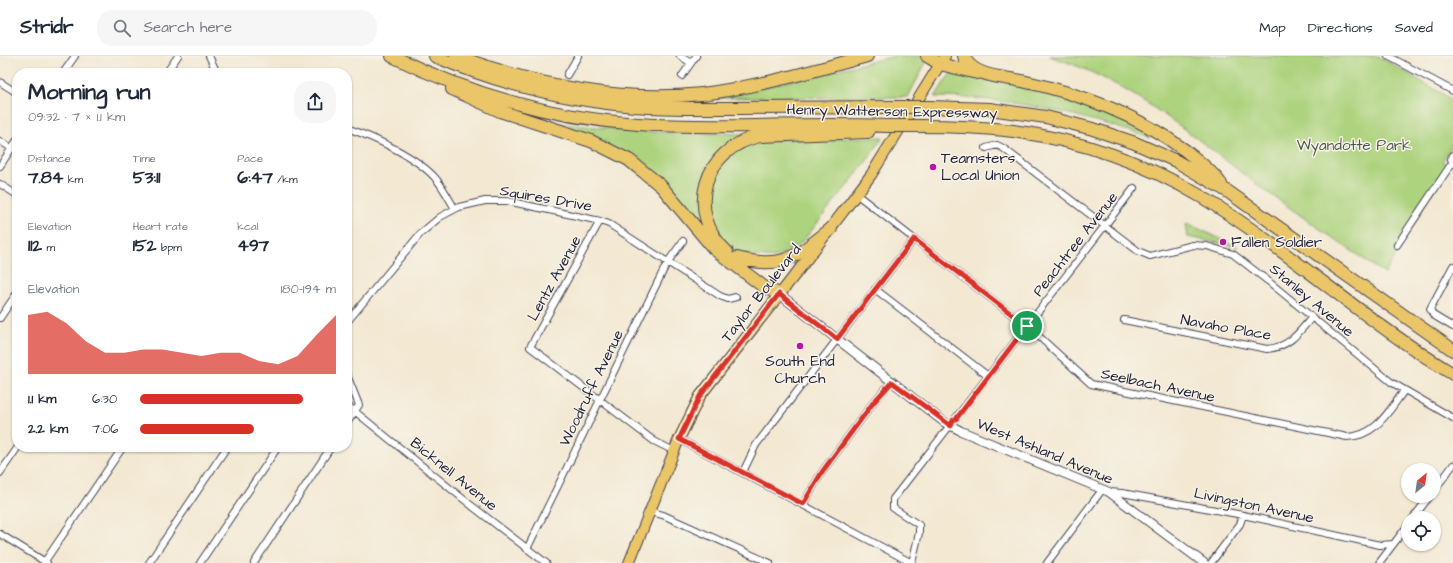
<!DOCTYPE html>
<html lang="en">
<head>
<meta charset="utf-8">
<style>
  :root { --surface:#fff; --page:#f6f6f7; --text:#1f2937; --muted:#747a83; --line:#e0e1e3; --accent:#d93025 }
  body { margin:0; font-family:"Architects Daughter",sans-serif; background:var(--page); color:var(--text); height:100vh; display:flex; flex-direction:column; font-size:15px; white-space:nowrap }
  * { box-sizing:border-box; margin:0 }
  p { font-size:13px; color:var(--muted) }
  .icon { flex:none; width:22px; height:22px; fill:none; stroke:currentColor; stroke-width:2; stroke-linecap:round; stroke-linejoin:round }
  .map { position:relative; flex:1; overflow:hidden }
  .sheet { position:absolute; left:12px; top:12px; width:340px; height:384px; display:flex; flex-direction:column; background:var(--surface); border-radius:16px; box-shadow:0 1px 3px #0004 }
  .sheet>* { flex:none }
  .needle { width:26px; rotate:29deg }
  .buttons { position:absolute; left:1401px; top:407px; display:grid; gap:8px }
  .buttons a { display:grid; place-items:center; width:40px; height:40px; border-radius:50%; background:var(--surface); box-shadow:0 1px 3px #0004; font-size:20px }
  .pin { position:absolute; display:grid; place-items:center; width:34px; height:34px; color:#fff; margin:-17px; border:2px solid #fff; border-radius:50%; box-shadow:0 1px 4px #0007 }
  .round { display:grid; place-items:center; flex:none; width:42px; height:42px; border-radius:16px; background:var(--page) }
  .overview { display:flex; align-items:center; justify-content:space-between; height:68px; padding:0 16px }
  h1 { font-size:22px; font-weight:700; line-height:30px }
  .stats { display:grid; grid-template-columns:repeat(3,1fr); gap:6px; height:68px; padding:4px 16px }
  .stats div { display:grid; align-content:center }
  .stats b { font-size:17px; font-weight:700 }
  .stats small { font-size:11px; font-weight:400 }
  .stats p { font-size:11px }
  .chart { height:112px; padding:8px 16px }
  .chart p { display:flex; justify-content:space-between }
  .chart svg { width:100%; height:72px; margin-top:4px; fill:var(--accent); opacity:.7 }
  ul { padding:0 16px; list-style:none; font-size:13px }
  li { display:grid; grid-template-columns:64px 48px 1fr; align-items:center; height:30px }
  li i { height:10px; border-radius:5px; background:var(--accent) }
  header { display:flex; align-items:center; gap:24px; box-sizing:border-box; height:56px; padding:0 20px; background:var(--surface); border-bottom:1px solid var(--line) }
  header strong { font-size:19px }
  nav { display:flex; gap:22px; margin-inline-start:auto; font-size:14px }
  .search { width:280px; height:36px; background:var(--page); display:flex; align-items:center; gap:10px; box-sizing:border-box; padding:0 14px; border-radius:16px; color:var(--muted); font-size:15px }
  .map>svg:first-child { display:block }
  .green { fill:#add37e; stroke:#687a5c }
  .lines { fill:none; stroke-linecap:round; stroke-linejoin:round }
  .minor-casing { stroke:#414052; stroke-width:8 }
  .tertiary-casing { stroke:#414052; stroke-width:10 }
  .primary-casing { stroke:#414052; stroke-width:12 }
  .motorway-casing { stroke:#414052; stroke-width:14 }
  .minor { stroke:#fff; stroke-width:6 }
  .tertiary { stroke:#fff; stroke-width:8 }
  .primary { stroke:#eac669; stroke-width:10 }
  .motorway { stroke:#eac669; stroke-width:12 }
  .motorway-bridge-casing { stroke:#414052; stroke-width:14; stroke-linecap:butt }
  .motorway-bridge { stroke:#eac669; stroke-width:12 }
  .route-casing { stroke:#fff; stroke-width:8 }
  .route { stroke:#d93025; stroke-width:5 }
  .poi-dot { fill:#b5179e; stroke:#f7f3e8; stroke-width:1.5 }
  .labels { text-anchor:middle; stroke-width:3; stroke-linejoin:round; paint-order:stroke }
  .street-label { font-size:15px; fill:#22223b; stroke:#f7f3e8 }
  .park-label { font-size:15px; fill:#4c574f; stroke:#f7f3e8 }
  .poi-label { font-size:15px; fill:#22223b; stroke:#f7f3e8; text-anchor:start }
</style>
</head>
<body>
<header>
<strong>Stridr</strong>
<div class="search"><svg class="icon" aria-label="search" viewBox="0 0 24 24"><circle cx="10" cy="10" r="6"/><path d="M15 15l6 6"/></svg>Search here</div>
<nav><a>Map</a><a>Directions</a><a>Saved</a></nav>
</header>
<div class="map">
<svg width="1453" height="507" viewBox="0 0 1453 507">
  <rect width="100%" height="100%" fill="#f7f3e8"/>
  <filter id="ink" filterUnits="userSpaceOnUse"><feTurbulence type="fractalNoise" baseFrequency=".025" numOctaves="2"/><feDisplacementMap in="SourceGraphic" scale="8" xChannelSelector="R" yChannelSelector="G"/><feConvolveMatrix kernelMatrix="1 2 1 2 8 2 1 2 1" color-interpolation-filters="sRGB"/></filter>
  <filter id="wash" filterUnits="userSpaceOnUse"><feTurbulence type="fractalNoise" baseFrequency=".012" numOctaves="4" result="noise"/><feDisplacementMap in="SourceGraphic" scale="16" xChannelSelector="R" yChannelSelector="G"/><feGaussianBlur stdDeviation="0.9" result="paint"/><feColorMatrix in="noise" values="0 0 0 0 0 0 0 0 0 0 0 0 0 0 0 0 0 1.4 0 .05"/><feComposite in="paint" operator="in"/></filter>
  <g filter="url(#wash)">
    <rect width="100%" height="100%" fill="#f3e8d2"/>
    <!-- green -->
    <path class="green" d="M895,0H920L926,6L908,41L702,42L764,31Z
      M1049,0H1378L1453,44V87L1442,106L1448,109L1385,218C1345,190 1305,163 1266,135C1197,84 1132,25 1049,0Z
      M953,15L1080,44L1151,77L1150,82C1080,58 1010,41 935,41L945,25Z
      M553,67L649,76L747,78L721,93L700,165L695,164L670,134Z
      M883,81L866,106L803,185L786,197L773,202L740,198L733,193L721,182L710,161L709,144L714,118L735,94L762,84Z
      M1186,167L1238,191L1188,181Z"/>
  </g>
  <g filter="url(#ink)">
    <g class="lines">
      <defs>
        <path id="minor" d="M209,0L217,17
          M680,0L691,7
          M1388,0L1453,35
          M63,17L75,0
          M166,17L178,0
          M567,19L578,0
          M682,20L696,0
          M0,26L17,37
          M347,72C375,82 418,101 437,124C444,133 449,143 455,153
          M0,85L11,92
          M986,92L997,89L1003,92L1138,195L1150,200L1193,189L1207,190L1233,198L1268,225L1391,326L1453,362
          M1453,99L1451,103L1453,108
          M0,110L17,84
          M0,128L17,139
          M856,138L1033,275L1091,328L1347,381C1376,380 1388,356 1404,335
          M600,165L530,291L654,385L674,395
          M1397,189L1452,107
          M1453,210L1430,253L1433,259L1453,271
          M875,233L988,320
          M0,262L17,237
          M1124,264L1267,293C1289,291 1299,277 1312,261
          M347,266L420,178L440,161L459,151L485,145H507L600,165L609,168L720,240L728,243L736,241
          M347,319L359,349L347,367
          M347,349L472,450L546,507
          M679,383L912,507
          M743,416L756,389L914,183
          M0,417L18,391
          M1434,435L1453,409
          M1109,436L1122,437L1243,459L1380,489L1393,488
          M803,448L822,416L873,347L892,325
          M651,456L663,459L770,507
          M1413,462L1430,440
          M0,478L47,507
          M527,493L667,207L683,185
          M45,505L123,391
          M149,507L227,391
          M200,507L278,391
          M254,507L331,391
          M912,507L919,477V469L893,452V443L1134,132
          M1047,507L1102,434
          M1211,507L1240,468L1243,459
          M1379,507L1408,469"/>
        <path id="tertiary" d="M779,238L944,366L961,375L1109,436L1204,507"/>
        <path id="primary" d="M629,507L679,383L700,340L798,215L871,119L945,0"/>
        <path id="motorway" d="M392,0C469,38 552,62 638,68C721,74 804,66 886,70
          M435,0C490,24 547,39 607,47C651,53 695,52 740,52C792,52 845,51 897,51
          M456,0C534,29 619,47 702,38C757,31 813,15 867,0
          M927,0L940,8L977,17
          M964,0C971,21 1004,21 1022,25C1082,38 1136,58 1186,95C1199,106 1211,114 1221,128
          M452,33L500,55L591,85L629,104L661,130L714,193L764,231L779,238
          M929,51L990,53L1046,61L1093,73L1135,87L1176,105L1227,135L1453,294
          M916,70C949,70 981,71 1013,75C1079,84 1145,107 1202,141C1289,194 1365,265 1453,318
          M727,196C684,156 704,91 760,80L868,76
          M737,202C784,214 795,201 831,173"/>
      </defs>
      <!-- minor casing -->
      <use href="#minor" class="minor-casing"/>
      <!-- tertiary casing -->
      <use href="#tertiary" class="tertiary-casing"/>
      <!-- primary casing -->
      <use href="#primary" class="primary-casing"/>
      <!-- motorway casing -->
      <use href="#motorway" class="motorway-casing"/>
      <!-- minor -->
      <use href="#minor" class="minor"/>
      <!-- tertiary -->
      <use href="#tertiary" class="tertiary"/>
      <!-- primary -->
      <use href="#primary" class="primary"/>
      <!-- motorway -->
      <use href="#motorway" class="motorway"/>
      <defs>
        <path id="motorway-bridge" d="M897,51H929
          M886,70H916"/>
      </defs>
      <!-- motorway-bridge casing -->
      <use href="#motorway-bridge" class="motorway-bridge-casing"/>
      <!-- motorway-bridge -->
      <use href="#motorway-bridge" class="motorway-bridge"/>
    </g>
  </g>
  <g class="lines" filter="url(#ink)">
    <defs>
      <path id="route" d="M914,183L1027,270L956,363L953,364L951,370L892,326L873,347L822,416L803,448L679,383L700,340L779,238L837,283Z"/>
    </defs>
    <!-- route casing -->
    <use href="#route" class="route-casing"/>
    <!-- route -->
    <use href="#route" class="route"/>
  </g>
  <!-- markers -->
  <g class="poi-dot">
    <circle cx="933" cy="111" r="4"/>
    <circle cx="1223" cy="186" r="4"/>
    <circle cx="800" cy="290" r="4"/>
  </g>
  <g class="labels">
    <!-- street labels -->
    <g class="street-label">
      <text transform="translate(892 55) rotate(1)" y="5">Henry Watterson Expressway</text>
      <text transform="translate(546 142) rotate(10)" y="5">Squires Drive</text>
      <text transform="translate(1075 188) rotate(-52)" y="5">Peachtree Avenue</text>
      <text transform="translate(554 222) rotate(-61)" y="5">Lentz Avenue</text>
      <text transform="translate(761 237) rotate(-52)" y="5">Taylor Boulevard</text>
      <text transform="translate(1312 244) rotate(40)" y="5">Stanley Avenue</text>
      <text transform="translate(1226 271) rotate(10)" y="5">Navaho Place</text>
      <text transform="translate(1158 329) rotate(12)" y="5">Seelbach Avenue</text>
      <text transform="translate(591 332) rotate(-64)" y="5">Woodruff Avenue</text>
      <text transform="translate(1045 395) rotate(23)" y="5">West Ashland Avenue</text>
      <text transform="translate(454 418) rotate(39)" y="5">Bicknell Avenue</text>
      <text transform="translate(1254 449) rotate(12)" y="5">Livingston Avenue</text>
    </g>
    <!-- park labels -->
    <g class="park-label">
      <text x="1354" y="94">Wyandotte Park</text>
    </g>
    <!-- poi labels -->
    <g class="poi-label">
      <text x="941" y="107">Teamsters<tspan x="941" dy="17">Local Union</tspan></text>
      <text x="1231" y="191">Fallen Soldier</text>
      <text x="800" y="310" text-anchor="middle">South End<tspan x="800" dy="17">Church</tspan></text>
    </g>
  </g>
</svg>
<div class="buttons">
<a><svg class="needle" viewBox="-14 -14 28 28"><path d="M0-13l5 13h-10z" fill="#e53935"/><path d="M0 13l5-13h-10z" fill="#747a83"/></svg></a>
<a><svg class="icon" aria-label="locate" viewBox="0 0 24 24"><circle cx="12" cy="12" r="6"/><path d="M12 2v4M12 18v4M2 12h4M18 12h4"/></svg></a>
</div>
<div class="pin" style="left:1027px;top:270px;background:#1e9e55"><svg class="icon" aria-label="arrive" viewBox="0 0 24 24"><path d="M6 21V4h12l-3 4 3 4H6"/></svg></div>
<section class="sheet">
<div class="overview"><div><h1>Morning run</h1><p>09:32 · 7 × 1.1 km</p></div><a class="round"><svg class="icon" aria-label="share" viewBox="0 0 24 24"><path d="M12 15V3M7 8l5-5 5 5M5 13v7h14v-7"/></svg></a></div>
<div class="stats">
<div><p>Distance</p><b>7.84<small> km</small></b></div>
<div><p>Time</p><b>53:11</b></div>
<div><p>Pace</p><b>6:47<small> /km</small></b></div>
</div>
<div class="stats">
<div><p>Elevation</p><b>112<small> m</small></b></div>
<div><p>Heart rate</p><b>152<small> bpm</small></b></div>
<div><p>kcal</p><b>497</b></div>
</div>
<div class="chart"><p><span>Elevation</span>180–194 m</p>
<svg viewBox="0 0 160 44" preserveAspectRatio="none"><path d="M0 44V8L10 6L20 13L30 24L40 31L50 31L60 29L70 29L80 31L90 33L100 31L110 31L120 36L130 38L140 33L150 20L160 8V44z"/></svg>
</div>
<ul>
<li><b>1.1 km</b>6:30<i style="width:83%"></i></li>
<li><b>2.2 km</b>7:06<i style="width:58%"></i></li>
</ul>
</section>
</div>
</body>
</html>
